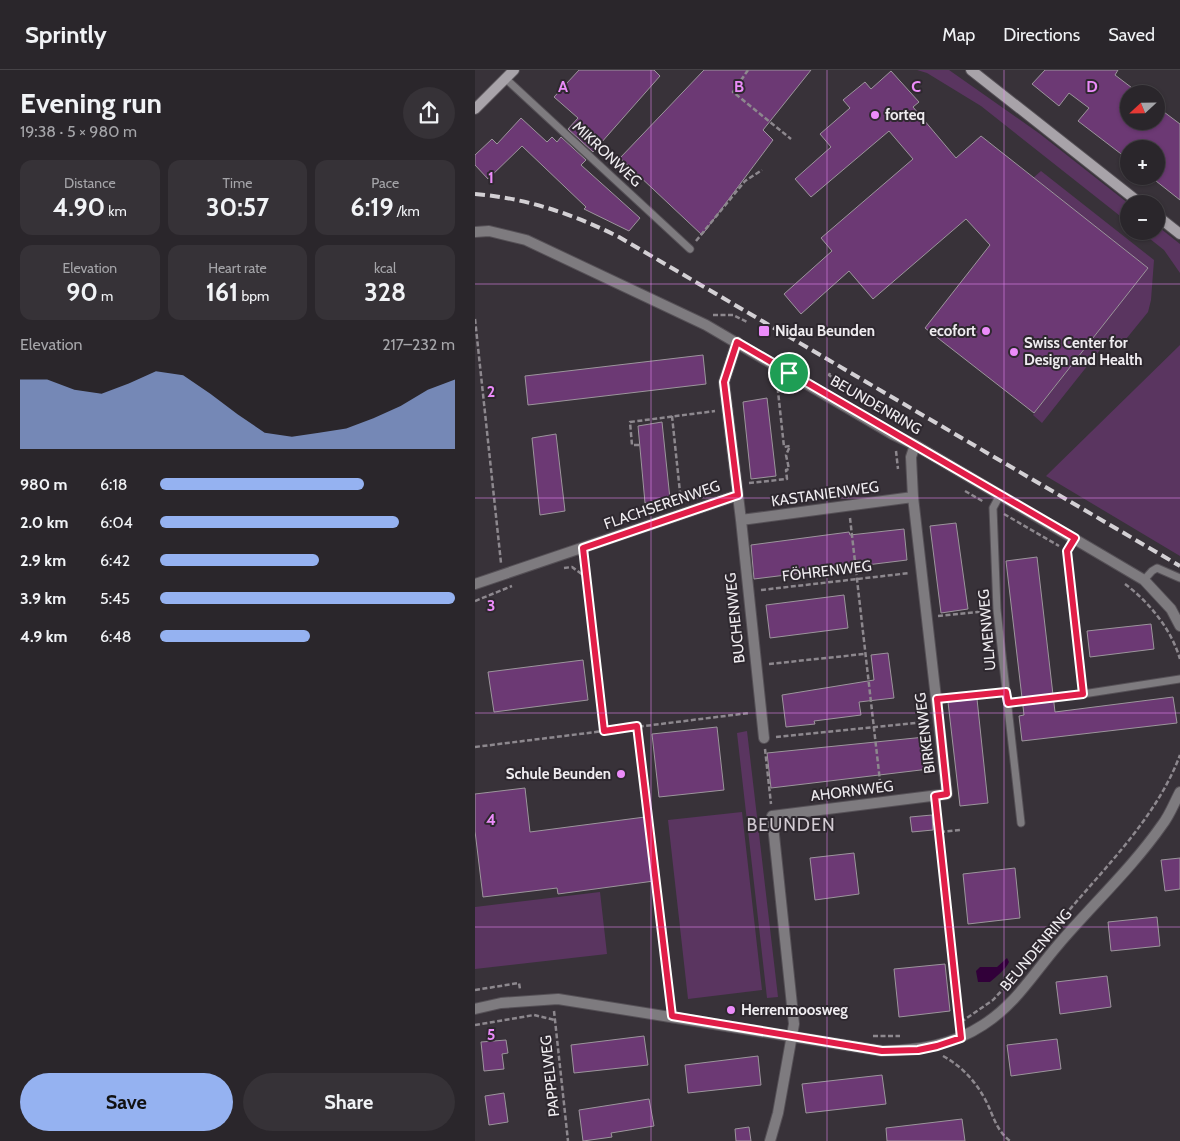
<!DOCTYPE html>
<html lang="en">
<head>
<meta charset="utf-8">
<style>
  :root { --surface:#2a262b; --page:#363237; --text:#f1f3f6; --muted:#a5a5a9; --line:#464347; --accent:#95b2f1 }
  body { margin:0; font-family:Cabin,sans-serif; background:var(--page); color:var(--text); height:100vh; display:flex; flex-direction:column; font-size:19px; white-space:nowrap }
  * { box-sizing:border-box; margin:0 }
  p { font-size:16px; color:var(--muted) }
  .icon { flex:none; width:28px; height:28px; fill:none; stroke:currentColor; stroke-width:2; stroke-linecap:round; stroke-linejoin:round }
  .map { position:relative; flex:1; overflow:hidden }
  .sheet { display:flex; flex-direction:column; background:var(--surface); width:475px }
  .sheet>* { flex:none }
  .needle { width:32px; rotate:248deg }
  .buttons { position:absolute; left:645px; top:15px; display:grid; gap:10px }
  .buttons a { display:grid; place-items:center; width:45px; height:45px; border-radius:50%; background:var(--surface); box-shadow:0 1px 4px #0004,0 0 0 1px var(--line); font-size:25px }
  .pin { position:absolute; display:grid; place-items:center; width:42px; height:42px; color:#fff; margin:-21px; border:2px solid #fff; border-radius:50%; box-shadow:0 1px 5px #0007 }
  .round { display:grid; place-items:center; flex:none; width:52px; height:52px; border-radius:26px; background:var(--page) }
  .summary { display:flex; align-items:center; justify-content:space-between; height:85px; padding:0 20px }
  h1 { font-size:28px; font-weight:800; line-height:38px }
  .metrics { display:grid; grid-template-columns:repeat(3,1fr); gap:8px; height:85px; padding:5px 20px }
  .metrics div { display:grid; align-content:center; border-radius:12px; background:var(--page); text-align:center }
  .metrics b { font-size:25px; font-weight:800 }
  .metrics small { font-size:14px; font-weight:400 }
  .metrics p { font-size:14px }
  .chart { height:140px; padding:10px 20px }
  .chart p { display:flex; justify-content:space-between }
  .chart svg { width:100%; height:90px; margin-top:5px; fill:var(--accent); opacity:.7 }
  .action { display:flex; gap:10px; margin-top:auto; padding:10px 20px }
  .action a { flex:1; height:58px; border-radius:30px; background:var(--accent); color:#111; font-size:20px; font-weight:800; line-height:58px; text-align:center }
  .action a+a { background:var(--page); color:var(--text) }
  ul { padding:0 20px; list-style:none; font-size:16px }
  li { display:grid; grid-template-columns:80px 60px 1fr; align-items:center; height:38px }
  li i { height:12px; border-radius:6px; background:var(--accent) }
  header { display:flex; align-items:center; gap:30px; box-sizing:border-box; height:70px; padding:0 25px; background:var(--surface); border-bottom:1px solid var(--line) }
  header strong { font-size:24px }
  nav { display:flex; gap:28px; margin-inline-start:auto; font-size:18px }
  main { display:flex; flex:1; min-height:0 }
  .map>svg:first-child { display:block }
  .green { fill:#5a3560 }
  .water { fill:#310039 }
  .building { fill:#6c3974; stroke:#9c959c }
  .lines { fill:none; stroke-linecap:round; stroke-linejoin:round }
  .service-casing { stroke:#555056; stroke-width:9 }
  .minor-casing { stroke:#555056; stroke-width:12 }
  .secondary-casing { stroke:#555056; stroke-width:12 }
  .path { stroke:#8d888e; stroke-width:2.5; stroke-dasharray:5 2.5; stroke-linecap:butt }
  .service { stroke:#7e7b7f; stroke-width:7 }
  .minor { stroke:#7e7b7f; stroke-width:10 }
  .secondary { stroke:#a8a3a9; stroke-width:10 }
  .rail { stroke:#d3d0d4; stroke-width:4; stroke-dasharray:10 5; stroke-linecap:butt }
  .route-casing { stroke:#fff; stroke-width:10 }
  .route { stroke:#e11d48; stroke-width:6 }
  .grid { fill:none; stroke:#ec8cfa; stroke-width:1; stroke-opacity:0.55 }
  .poi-dot { fill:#ec8cfa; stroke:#2e282f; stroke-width:2 }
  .labels { text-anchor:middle; stroke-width:4; stroke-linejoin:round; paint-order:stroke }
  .poi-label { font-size:15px; font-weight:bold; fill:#efecf0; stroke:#2e282f; text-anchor:start }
  .street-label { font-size:15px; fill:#efecf0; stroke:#2e282f }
  .quarter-label { font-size:18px; letter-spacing:1px; fill:#d2cbd3; stroke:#2e282f }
  .grid-label { font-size:16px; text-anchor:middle; font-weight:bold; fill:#ec8cfa; stroke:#2e282f; stroke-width:4; stroke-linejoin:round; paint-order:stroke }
</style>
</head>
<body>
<header>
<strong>Sprintly</strong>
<nav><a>Map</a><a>Directions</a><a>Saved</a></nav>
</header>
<main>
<section class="sheet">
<div class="summary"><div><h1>Evening run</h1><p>19:38 · 5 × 980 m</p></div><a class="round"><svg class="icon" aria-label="share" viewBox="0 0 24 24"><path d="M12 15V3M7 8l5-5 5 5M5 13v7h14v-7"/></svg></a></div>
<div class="metrics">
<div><p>Distance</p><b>4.90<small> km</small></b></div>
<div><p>Time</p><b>30:57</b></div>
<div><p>Pace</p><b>6:19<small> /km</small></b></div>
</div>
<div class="metrics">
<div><p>Elevation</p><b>90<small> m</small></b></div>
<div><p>Heart rate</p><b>161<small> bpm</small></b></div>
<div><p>kcal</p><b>328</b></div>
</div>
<div class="chart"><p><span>Elevation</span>217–232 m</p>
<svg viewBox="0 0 160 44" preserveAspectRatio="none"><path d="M0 44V10L10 10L20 15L30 17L40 12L50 6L60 8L70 17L80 27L90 36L100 38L110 36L120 34L130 29L140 23L150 15L160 10V44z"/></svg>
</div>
<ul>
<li><b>980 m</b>6:18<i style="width:69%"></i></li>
<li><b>2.0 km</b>6:04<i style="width:81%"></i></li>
<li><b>2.9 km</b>6:42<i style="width:54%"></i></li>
<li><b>3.9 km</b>5:45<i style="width:100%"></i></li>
<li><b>4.9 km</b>6:48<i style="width:51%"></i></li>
</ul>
<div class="action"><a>Save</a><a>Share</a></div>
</section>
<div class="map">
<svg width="705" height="1071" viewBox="0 0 705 1071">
  <rect width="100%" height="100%" fill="#383239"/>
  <!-- green -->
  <path class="green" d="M442,0H474L565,64L654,134V153L506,36L452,3Z
    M566,101L679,190L676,230L673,242L643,279L632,271L567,353L558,345L673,198L558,108Z
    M681,155L705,174V203L689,180L665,161H681Z
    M705,275V486L571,406Z
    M272,661L303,927L292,928L262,663Z
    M267,742L287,920L213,929L193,750Z
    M125,822L132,884L0,899V837Z"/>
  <!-- water -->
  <path class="water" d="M532,888L534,892C531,899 521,907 515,912H503L501,901L505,897H522Z"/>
  <!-- building -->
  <path class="building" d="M104,0H179L185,6L118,82L93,59L103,48L79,27Z
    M229,0H336L288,60L298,70L227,165L145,88Z
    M570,0H643L640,5L665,24H654V51H681V36L705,54V130L681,111V79H654V90L603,51L614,38L594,23L584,36L557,14Z
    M416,1L444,32L438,37L481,88L506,66L673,198L559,343L450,258L515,175L491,149L398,229L374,201L326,244L309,224L357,181L346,168L438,89L414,61L336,127L320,109L356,77L345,64L375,38L368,30L390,12L396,19Z
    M46,48L72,72L77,67L82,72L86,67L111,90L106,95L165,148L154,161L109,139L111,137L47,76L13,109L0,95V85L17,69L22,74Z
    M228,285L231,314L53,335L50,306Z
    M292,328L301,406L276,409L268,332Z
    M187,352L195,429L170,433L163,356Z
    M81,364L90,441L65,445L57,368Z
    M481,453L493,539L466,543L455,456Z
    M429,459L432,490L279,509L276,475L374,462L375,465Z
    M562,487L580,642L698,627L702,653L547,671L544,646L549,645L531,491Z
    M369,525L373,558L295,568L291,535Z
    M676,554L679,579L615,587L612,561Z
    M413,583L419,628L384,632L386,645L339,651L340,654L311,657L307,625L399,610L396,585Z
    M108,590L113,630L19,642L13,602Z
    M502,629L513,733L485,736L473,632Z
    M242,657L249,720L184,727L177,664Z
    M450,667L454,699L296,718L292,683Z
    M50,718L55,762L170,747L179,811L83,824L82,818L8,827L0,761V724Z
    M457,745L458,760L437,762L435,747Z
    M379,783L384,824L340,830L335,788Z
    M705,788V819L690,821L686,790Z
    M540,798L545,848L493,854L488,804Z
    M682,847L685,876L636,881L633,852Z
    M470,894L475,941L424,947L419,899Z
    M632,906L636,937L585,944L581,912Z
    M169,966L173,995L99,1003L96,975Z
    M582,969L586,999L536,1006L532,975Z
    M31,970L33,983L27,984L29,999L9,1001L6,972Z
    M283,986L286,1015L213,1023L210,995Z
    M407,1005L411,1034L331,1043L327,1014Z
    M29,1023L33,1052L14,1055L10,1026Z
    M174,1029L179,1056L136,1063L137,1067L108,1071L104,1040Z
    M487,1049L490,1071H412L411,1058Z
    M274,1057L276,1071H261L260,1059Z"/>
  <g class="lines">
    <defs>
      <path id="service" d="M30,8L215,179
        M525,425L518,438L522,540L546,753
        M669,510L677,501L682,498L705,508
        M596,523L592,481L600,468
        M608,624L705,609
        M186,853L197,946"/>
      <path id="minor" d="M0,162L14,161L51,170L231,255L417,364L440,375L669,510L696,539L705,556
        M262,272L249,312L266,450L289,668
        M266,450L438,427
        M0,514L263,425
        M0,939L26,933L83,929L407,981C444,980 476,976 508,955C541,934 558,904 583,875C617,835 657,798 687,755C695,745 699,733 705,722
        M295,1071L303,1043L319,954L297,746L472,724L438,427L436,387L440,375"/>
      <path id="secondary" d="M496,0L666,134
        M0,39L39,0
        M681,145L705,164"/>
    </defs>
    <!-- service casing -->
    <use href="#service" class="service-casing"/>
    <!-- minor casing -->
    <use href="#minor" class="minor-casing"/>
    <!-- secondary casing -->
    <use href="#secondary" class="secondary-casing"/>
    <!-- path -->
    <path class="path" d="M273,0L258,22L316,69
      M221,171L270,111L287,100
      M238,245H258L272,252
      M0,249L26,493
      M320,293L324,285
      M355,303L354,305L373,320L372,324
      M197,346L206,432
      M164,375H157L155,352L240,341
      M421,381L423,399
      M274,413L312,409L311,400L314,399L311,385L315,376L309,377L302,312
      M490,421L509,432
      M529,444L584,476
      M375,448L406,720
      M109,488L129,661
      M89,498L97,497L112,508
      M650,514C675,533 696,559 705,589
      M286,520L435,503
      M0,531L37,516
      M597,532L607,614
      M463,546L513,541
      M294,594L389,584
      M473,628L522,623
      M541,632L598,626
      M162,657L185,844
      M301,667L451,652
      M0,677L274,643
      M290,679L296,734
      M461,738L484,954
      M465,762L486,760
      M585,851C628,799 681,749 705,685
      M0,920L44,913L45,919
      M79,941L93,1071
      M486,952L518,930L542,904
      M0,955L59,945L80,950
      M398,966H425
      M468,986C488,997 501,1012 511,1031C519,1047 521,1060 535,1071"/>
    <!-- service -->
    <use href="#service" class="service"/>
    <!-- minor -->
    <use href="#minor" class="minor"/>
    <!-- secondary -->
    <use href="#secondary" class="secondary"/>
    <!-- rail -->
    <path class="rail" d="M0,124C51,128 98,144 144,167L705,496"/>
  </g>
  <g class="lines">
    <defs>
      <path id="route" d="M262,272L600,468L592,481L608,624L533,633L531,622L462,629L472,724L460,726L486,968L462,976L443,980L407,981L197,946L162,656L129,661L108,478L263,425L249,312Z"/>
    </defs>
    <!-- route casing -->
    <use href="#route" class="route-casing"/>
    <!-- route -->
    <use href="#route" class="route"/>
  </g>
  <!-- grid -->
  <path class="grid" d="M176,0V1071M352,0V1071M529,0V1071M0,214H705M0,428H705M0,643H705M0,857H705"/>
  <!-- markers -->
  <g class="poi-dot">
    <circle cx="400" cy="45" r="5"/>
    <rect x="283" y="255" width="12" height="12" rx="2.5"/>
    <circle cx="511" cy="261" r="5"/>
    <circle cx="539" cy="282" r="5"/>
    <circle cx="146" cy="704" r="5"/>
    <circle cx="256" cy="940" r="5"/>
  </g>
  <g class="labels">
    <!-- poi labels -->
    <g class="poi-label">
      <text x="410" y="50">forteq</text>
      <text x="300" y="266">Nidau Beunden</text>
      <text x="501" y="266" text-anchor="end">ecofort</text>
      <text x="549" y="278">Swiss Center for<tspan x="549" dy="17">Design and Health</tspan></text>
      <text x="136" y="709" text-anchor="end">Schule Beunden</text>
      <text x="266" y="945">Herrenmoosweg</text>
    </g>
    <!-- street labels -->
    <g class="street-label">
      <text transform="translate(132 84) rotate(43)" y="5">MIKRONWEG</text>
      <text transform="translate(401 335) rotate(30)" y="5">BEUNDENRING</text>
      <text transform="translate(350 424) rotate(-8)" y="5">KASTANIENWEG</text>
      <text transform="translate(187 435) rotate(-19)" y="5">FLACHSERENWEG</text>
      <text transform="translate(352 501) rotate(-7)" y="5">FÖHRENWEG</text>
      <text transform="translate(260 548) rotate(-96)" y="5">BUCHENWEG</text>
      <text transform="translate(512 560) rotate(-95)" y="5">ULMENWEG</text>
      <text transform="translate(450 663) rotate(-97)" y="5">BIRKENWEG</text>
      <text transform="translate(377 721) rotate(-7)" y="5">AHORNWEG</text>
      <text transform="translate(561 880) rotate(-50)" y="5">BEUNDENRING</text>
      <text transform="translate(75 1006) rotate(-96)" y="5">PAPPELWEG</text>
    </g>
    <!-- quarter labels -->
    <g class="quarter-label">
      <text x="316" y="761">BEUNDEN</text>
    </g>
  </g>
  <g class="grid-label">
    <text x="88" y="22">A</text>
    <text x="264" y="22">B</text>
    <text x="441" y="22">C</text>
    <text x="617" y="22">D</text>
    <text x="16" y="113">1</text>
    <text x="16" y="327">2</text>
    <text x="16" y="541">3</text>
    <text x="16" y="755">4</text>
    <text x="16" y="970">5</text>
  </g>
</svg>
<div class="buttons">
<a><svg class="needle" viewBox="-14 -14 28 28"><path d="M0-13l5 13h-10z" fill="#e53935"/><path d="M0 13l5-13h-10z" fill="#a5a5a9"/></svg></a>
<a>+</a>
<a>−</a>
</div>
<div class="pin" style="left:314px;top:303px;background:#1e9e55"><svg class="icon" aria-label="arrive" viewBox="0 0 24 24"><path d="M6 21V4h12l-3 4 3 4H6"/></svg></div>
</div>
</main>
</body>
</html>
